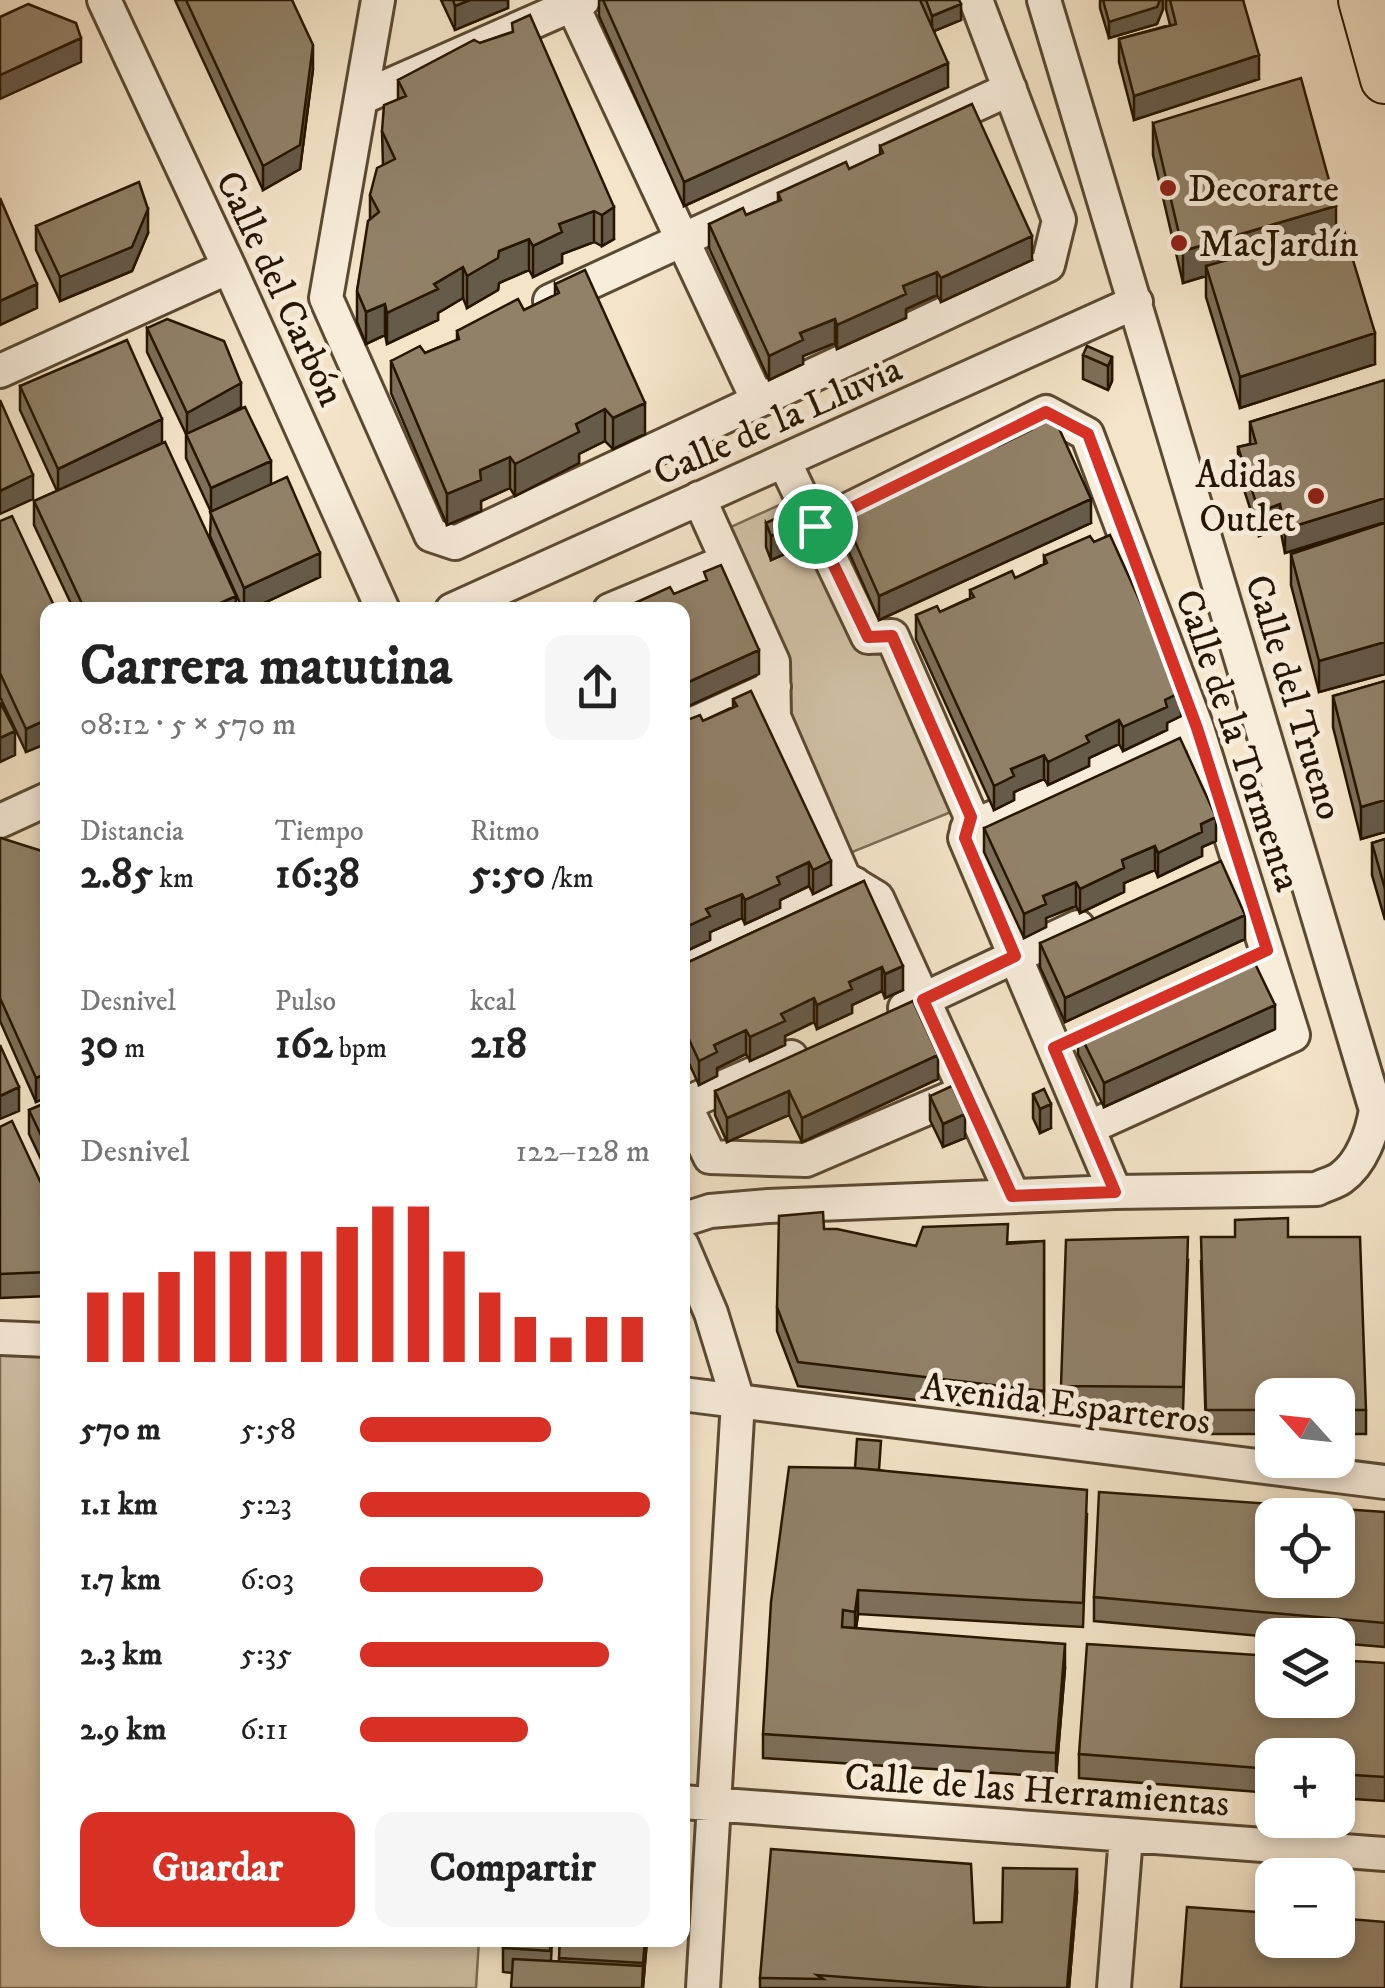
<!DOCTYPE html>
<html lang="es">
<head>
<meta charset="utf-8">
<style>
  :root { --surface:#fff; --page:#f6f6f6; --text:#222; --muted:#767676; --accent:#d93025 }
  body { margin:0; font-family:"IM FELL DW Pica",serif; background:var(--page); color:var(--text); height:100vh; display:flex; flex-direction:column; font-size:38px; white-space:nowrap }
  * { box-sizing:border-box; margin:0 }
  p { font-size:32px; color:var(--muted) }
  .icon { flex:none; width:55px; height:55px; fill:none; stroke:currentColor; stroke-width:2; stroke-linecap:round; stroke-linejoin:round }
  .map { position:relative; flex:1; overflow:hidden }
  .sheet { position:absolute; left:40px; top:602px; width:650px; height:1345px; display:flex; flex-direction:column; background:var(--surface); border-radius:20px; box-shadow:0 5px 15px #0003 }
  .sheet>* { flex:none }
  .needle { width:65px; rotate:297deg }
  .tools { position:absolute; left:1255px; top:1378px; display:grid; gap:20px }
  .tools a { display:grid; place-items:center; width:100px; height:100px; border-radius:20px; background:var(--surface); box-shadow:0 5px 15px #0003; font-size:50px }
  .pin { position:absolute; display:grid; place-items:center; width:85px; height:85px; color:#fff; margin:-42px; border:5px solid #fff; border-radius:50%; box-shadow:0 2px 10px #0007 }
  .round { display:grid; place-items:center; flex:none; width:105px; height:105px; border-radius:20px; background:var(--page) }
  .overview { display:flex; align-items:center; justify-content:space-between; height:170px; padding:0 40px }
  h1 { font-size:55px; font-weight:800; line-height:75px }
  .metrics { display:grid; grid-template-columns:repeat(3,1fr); gap:15px; height:170px; padding:10px 40px }
  .metrics div { display:grid; align-content:center }
  .metrics b { font-size:42px; font-weight:800 }
  .metrics small { font-size:28px; font-weight:400 }
  .metrics p { font-size:28px }
  .chart { height:280px; padding:20px 40px }
  .chart p { display:flex; justify-content:space-between }
  .chart svg { width:100%; height:180px; margin-top:10px; stroke:var(--accent); stroke-width:6 }
  .primary-button { display:flex; gap:20px; margin-top:auto; padding:20px 40px }
  .primary-button a { flex:1; height:115px; border-radius:20px; background:var(--accent); color:#fff; font-size:40px; font-weight:800; line-height:115px; text-align:center }
  .primary-button a+a { background:var(--page); color:var(--text) }
  ul { padding:0 40px; list-style:none; font-size:32px }
  li { display:grid; grid-template-columns:160px 120px 1fr; align-items:center; height:75px }
  li i { height:25px; border-radius:12px; background:var(--accent) }
  .map>svg:first-child { display:block }
  .green { fill:#d1c1a6; stroke:#7c6c53; stroke-width:2.5 }
  .lines { fill:none; stroke-linecap:round; stroke-linejoin:round }
  .minor-casing { stroke:#5a4a32; stroke-width:38 }
  .highway-casing { stroke:#261600; stroke-width:52 }
  .minor { stroke:#f8eddb; stroke-width:32 }
  .highway { stroke:#f4e4c8; stroke-width:48 }
  .wall { fill:#7d6f59; stroke:#261600; stroke-width:2.5 }
  .shaded-wall { fill:#665a49; stroke:#261600; stroke-width:2.5 }
  .building { fill:#918168; stroke:#261600; stroke-width:2.5; fill-rule:evenodd }
  .route-casing { stroke:#fff; stroke-width:20 }
  .route { stroke:#d93025; stroke-width:12 }
  .poi-dot { fill:#8f2418; stroke:#f8eddb; stroke-width:4 }
  .labels { text-anchor:middle; stroke-width:10; stroke-linejoin:round; paint-order:stroke }
  .poi-label { font-size:38px; fill:#261600; stroke:#f8eddb; text-anchor:start }
  .street-label { font-size:38px; fill:#261600; stroke:#f8eddb }
</style>
</head>
<body>
<div class="map">
<svg width="1385" height="1988" viewBox="0 0 1385 1988">
  <rect width="100%" height="100%" fill="#f4e4c8"/>
  <filter id="stains"><feTurbulence type="fractalNoise" baseFrequency=".002" numOctaves="4"/><feColorMatrix values="0 0 0 0 .2 0 0 0 0 .09 0 0 0 0 .02 0 0 0 .5 -.17"/></filter>
  <radialGradient id="worn" r=".72"><stop offset=".6" stop-color="#630" stop-opacity="0"/><stop offset="1" stop-color="#630" stop-opacity=".3"/></radialGradient>
  <!-- green -->
  <path class="green" d="M786,502L886,650L951,812L850,853L787,713L790,672L724,530Z
    M47,1351L48,1940H479L476,1988H0V1352Z"/>
  <g class="lines">
    <defs>
      <path id="minor" d="M104,0L229,267L383,610
        M378,0L326,298L431,535L455,543L1048,265L1059,220L976,0
        M570,0L758,401
        M361,98L583,0
        M550,301L1010,89
        M0,371L229,267
        M784,461L868,637L892,636L971,817L965,838L1115,1192
        M699,498L773,662L774,717L844,878L877,898L1013,1196
        M815,526L1046,412L1087,434L1197,728L1293,1035L1088,1128
        M452,610L1136,302
        M610,610L727,561
        M682,729L774,687
        M0,821L48,799
        M967,829L1197,728
        M682,964L855,884
        M905,1008L1078,927
        M682,1099L710,1157L806,1160L965,1092
        M685,1104L791,1057
        M682,1220L710,1211L768,1206L1115,1192L1317,1189C1324,1185 1334,1183 1341,1178C1362,1163 1372,1133 1376,1110L1044,0
        M682,1245L711,1313L738,1401L703,1988
        M0,1338L48,1340
        M682,1394L1385,1482
        M682,1802L1385,1854
        M1114,1988L1126,1836"/>
      <path id="highway" d="M1363,0L1385,79"/>
    </defs>
    <!-- minor casing -->
    <use href="#minor" class="minor-casing"/>
    <!-- highway casing -->
    <use href="#highway" class="highway-casing"/>
    <!-- minor -->
    <use href="#minor" class="minor"/>
    <!-- highway -->
    <use href="#highway" class="highway"/>
  </g>
  <!-- wall -->
  <path class="wall" d="M175,0H292L313,69L300,169L263,190Z
    M441,0H508V8L455,30Z
    M599,0H959L961,20L934,31L948,87L684,206L599,16Z
    M1100,0H1163V9L1157,24L1109,38L1100,8Z
    M1166,0H1243L1259,79L1134,120L1119,62V39L1170,25L1166,9Z
    M512,32L614,239L602,246L594,242L562,254V263L533,277L529,270L499,283L498,290L467,308L463,298L438,313V320L387,344L385,335L366,344L357,322V291L370,220V195L383,165L382,131L398,99V80L480,43Z
    M1153,123L1336,229L1375,364L1240,408L1206,297V276L1183,283L1153,155Z
    M880,146L1032,260L941,302L937,295L906,309V318L837,349L835,343L803,356V364L769,380L709,248V224L746,215L778,201V193L849,169L880,155Z
    M36,226L148,233L132,271L60,301L36,250Z
    M555,284L645,434L613,449L605,441L579,454V463L515,496L510,488L481,501V511L447,525L391,393V361L425,353L457,340V331L524,310L555,295Z
    M147,328L241,407L226,416L271,485L320,577L249,610H243L210,536L211,512L186,458V434L147,352Z
    M1083,355L1112,357V381L1108,390L1083,379Z
    M1385,380V522L1285,553L1280,528L1259,536L1238,471V447L1250,444V422Z
    M20,386L162,443L236,610H74L34,525V501L57,491L20,410Z
    M1027,424L1091,523L879,620L841,534V510L861,509L891,495V487L929,477L959,463V455L998,446L1027,432Z
    M0,521L48,610V743L26,752L0,697Z
    M766,523L785,554L771,560L766,547Z
    M1385,523V674L1319,692L1291,585V554Z
    M1044,556L1181,716L1167,723V730L1123,751L1119,744L1089,758V766L1048,785L1044,779L1014,792V800L994,810L916,639V615L940,612L970,598V590L1015,578L1044,564Z
    M1385,681V832L1361,839L1333,727V696Z
    M733,699L831,885L813,894L809,886L780,900V908L745,924L742,918L710,932V940L682,953V722L703,721L733,707Z
    M984,828L1216,841L1202,847V856L1158,877L1155,870L1124,883V892L1080,913L1076,906L1046,918V927L1024,938L984,852Z
    M0,839L48,853L36,1102L0,1021Z
    M1385,839V920L1372,875V843Z
    M864,881L903,990L885,998L882,991L852,1005V1013L817,1029L814,1022L785,1036V1045L750,1061L746,1054L717,1068V1076L699,1085L682,1048V965Z
    M1245,939L1065,1022L1040,967V943Z
    M1275,1029L1104,1107L1078,1054V1030Z
    M938,1079L802,1142L789,1115L727,1142L715,1115V1091Z
    M1033,1094L1051,1128L1040,1133L1033,1118Z
    M930,1096L965,1138L943,1147L930,1120Z
    M48,1102V1174L29,1134V1110Z
    M0,1127L48,1198V1296L0,1298Z
    M824,1229L916,1246L1044,1241V1415L798,1386L777,1331V1307Z
    M1288,1237L1366,1410V1434H1338V1395H1272V1434H1206L1201,1261Z
    M1188,1261L1183,1411L1061,1410V1386Z
    M855,1468L879,1470L1087,1514L1083,1627L858,1614L856,1628L1065,1668L1056,1777L763,1758V1734Z
    M1385,1512V1647L1338,1643V1635H1272V1637L1094,1621V1597Z
    M1385,1663V1801L1338,1798V1755H1272V1793L1079,1778V1754Z
    M1077,1893L1069,1988H760V1978L974,1923L1002,1922Z
    M503,1940H552L551,1961L559,1962L560,1940H647L643,1988L503,1972Z"/>
  <!-- shaded-wall -->
  <path class="shaded-wall" d="M470,0H508V8L455,30V6Z
    M1160,0H1163V9L1157,24L1109,38V22Z
    M961,4V20L932,32V16Z
    M81,38V62L0,99V75Z
    M313,45V69L300,169L263,190V166Z
    M1259,55V79L1134,120V96Z
    M948,63V87L684,206V182Z
    M1336,206V237L1206,266V276L1183,283V251Z
    M614,207V239L602,246V215Z
    M148,209V233L132,271L60,301V277Z
    M594,211V242L562,254V263L533,277V246L559,224Z
    M1032,236V260L941,302V278Z
    M529,239V270L499,283L498,290L467,308V276L499,251Z
    M463,267V298L438,313V320L387,344V313Z
    M937,272V295L906,309V318L837,349V325L903,286Z
    M37,284V308L0,325V301Z
    M385,304V335L366,344V312Z
    M835,319V343L803,356V364L769,380V356L800,333Z
    M1375,333V364L1240,408V377Z
    M1112,357V381L1108,390V366Z
    M241,383V407L187,437V413Z
    M645,403V434L613,449V418Z
    M605,409V441L579,454V463L515,496V464L576,424Z
    M162,419V443L58,493V469Z
    M510,457V488L481,501V511L447,525V494L480,470Z
    M271,461V485L211,512V488Z
    M33,475V499L0,514V491Z
    M1385,498V522L1285,553V529Z
    M1091,499V523L879,620V596Z
    M1280,504V528L1259,536V512Z
    M785,530V554L771,560V536Z
    M320,553V577L249,610H244V588Z
    M236,596V610H205Z
    M1385,642V674L1319,692V661Z
    M759,650V674L682,709V685Z
    M1181,692V716L1167,723V730L1123,751V727L1165,700Z
    M48,719V743L26,752V729Z
    M1119,720V744L1089,758V766L1048,785V762L1086,736Z
    M15,731V755L0,762V738Z
    M1044,755V779L1014,792V800L994,810V786L1011,769Z
    M1385,800V832L1361,839V807Z
    M1216,817V841L1202,847V856L1158,877V853L1201,824Z
    M1155,846V870L1124,883V892L1080,913V889L1122,860Z
    M831,861V885L813,894V870Z
    M809,862V886L780,900V908L745,924V900L777,877Z
    M1076,882V906L1046,918V927L1024,938V914L1043,896Z
    M742,894V918L710,932V940L682,953V929L706,909Z
    M1245,915V939L1065,1022V998Z
    M903,966V990L885,998V974Z
    M882,967V991L852,1005V1013L817,1029V1005L849,982Z
    M814,998V1022L785,1036V1045L750,1061V1037L781,1014Z
    M1275,1005V1029L1104,1107V1083Z
    M746,1030V1054L717,1068V1076L699,1085V1061L714,1045Z
    M938,1055V1079L802,1142V1118Z
    M48,1073V1097L36,1102V1078Z
    M19,1087V1111L0,1119V1096Z
    M789,1091V1115L727,1142V1118Z
    M1051,1104V1128L1040,1133V1109Z
    M965,1114V1138L943,1147V1124Z
    M688,1414V1438L682,1497V1473Z
    M858,1590V1614L855,1636V1612Z
    M1065,1644V1668L1056,1777V1753Z
    M1077,1869V1893L1069,1988H1067Z
    M645,1940H647L643,1987V1963Z"/>
  <!-- building -->
  <path class="building" d="M186,0H292L313,45L300,145L263,166Z
    M453,0H470L455,6Z
    M603,0H920L948,63L684,182Z
    M926,0H959L961,4L932,16Z
    M1103,0H1160L1157,7L1109,22Z
    M1170,0H1243L1259,55L1134,96L1119,39L1176,24Z
    M28,4L76,23L81,38L0,75V17Z
    M530,15L614,207L602,215L594,211L559,224L562,232L533,246L529,239L499,251L498,258L467,276L463,267L434,284L438,289L387,313L385,304L366,312L357,291L368,221L379,212L370,195L377,168L395,159L382,131L384,105L406,96L398,80L474,40L480,43L513,32L512,23Z
    M1301,78L1336,206L1183,251L1153,123Z
    M972,104L1032,236L941,278L937,272L903,286L906,294L837,325L835,319L800,333L803,340L769,356L709,224L743,208L746,215L781,200L778,193L846,162L849,169L883,153L880,146Z
    M139,182L148,209L132,247L60,277L36,226Z
    M0,198L37,284L0,301Z
    M1343,227L1375,333L1240,377L1206,266Z
    M585,270L645,403L613,418L605,409L576,424L579,432L515,464L510,457L480,470L481,480L447,494L391,361L420,346L425,353L459,339L457,331L518,299L524,310L559,293L555,284Z
    M167,319L224,341L241,383L187,413L147,328Z
    M127,340L162,419L58,469L20,386Z
    M1087,346L1112,357L1108,366L1083,355Z
    M1385,380V498L1285,529L1280,504L1259,512L1238,447L1256,443L1250,422Z
    M0,400L33,475L0,491Z
    M245,407L271,461L211,488L186,434Z
    M1052,413L1091,499L879,596L841,510L858,502L861,509L894,494L891,487L926,470L929,477L963,462L959,455L994,439L998,446L1031,430L1027,424Z
    M165,442L236,596L205,610H85L34,501Z
    M287,477L320,553L244,588L210,512Z
    M12,516L56,610H48V719L26,729L0,673V521Z
    M779,517L785,530L771,536L766,523Z
    M1385,523V642L1319,661L1291,554Z
    M1110,535L1181,692L1165,700L1167,707L1123,727L1119,720L1086,736L1089,742L1048,762L1044,755L1011,769L1014,776L994,786L916,615L937,606L940,612L974,597L970,590L1012,571L1015,578L1047,563L1044,556L1090,536L1094,542Z
    M721,565L759,650L682,685V610H638L635,603L670,587L674,594L707,580L704,572Z
    M1385,681V800L1361,807L1333,696Z
    M751,691L831,861L813,870L809,862L777,877L780,884L745,900L742,894L706,909L710,916L682,929V722L700,715L703,721L737,706L733,699Z
    M0,702L15,731L0,738Z
    M1180,738L1216,817L1201,824L1202,832L1158,853L1155,846L1122,860L1124,868L1080,889L1076,882L1043,896L1046,904L1024,914L984,828Z
    M1,838L48,853V1073L36,1078L0,998V839Z
    M1385,839V889L1372,843Z
    M1221,861L1245,915L1065,998L1040,943Z
    M864,881L903,966L885,974L882,967L849,982L852,989L817,1005L814,998L781,1014L785,1021L750,1037L746,1030L714,1045L717,1052L699,1061L682,1024V965Z
    M1249,951L1275,1005L1104,1083L1078,1030Z
    M913,1001L938,1055L802,1118L789,1091L727,1118L715,1091Z
    M0,1045L19,1087L0,1096Z
    M952,1086L965,1114L943,1124L930,1096Z
    M1044,1089L1051,1104L1040,1109L1033,1094Z
    M48,1102V1150L29,1110Z
    M12,1121L48,1198V1272L0,1274V1127Z
    M823,1212L824,1229H837L916,1246L923,1227L1008,1224L1007,1244L1044,1241V1391L798,1362L777,1307L779,1216Z
    M1288,1218V1237H1360L1366,1410H1338V1395H1272V1410H1206L1201,1237H1235V1220Z
    M1188,1237L1183,1387L1061,1386L1066,1240Z
    M682,1414H688L682,1473Z
    M857,1439L881,1441L879,1470L855,1468Z
    M789,1467L855,1468L1087,1490L1083,1603L858,1590L855,1612L843,1610L842,1627L1065,1644L1056,1753L763,1734L771,1602Z
    M1099,1492L1385,1512V1623L1094,1597ZM1272,1515H1338V1580H1272Z
    M1087,1644L1272,1656V1700H1338V1660L1385,1663V1777L1338,1774V1755H1272V1769L1079,1754Z
    M771,1849L971,1864L974,1923L1002,1922L1003,1868L1077,1869L1067,1988H988L817,1975L823,1979L760,1978Z
    M1187,1907L1272,1913V1940H1338V1918L1385,1922V1988H1181Z
    M503,1940H551L550,1951L503,1948Z
    M560,1940H645L643,1963L559,1958Z
    M513,1959L643,1966L642,1988H511Z"/>
  <g class="lines">
    <defs>
      <path id="route" d="M1046,412L1088,434L1197,728L1267,950L1054,1048L1115,1192L1012,1196L923,1000L1015,956L965,838L971,817L892,636L868,637L815,526Z"/>
    </defs>
    <!-- route casing -->
    <use href="#route" class="route-casing"/>
    <!-- route -->
    <use href="#route" class="route"/>
  </g>
  <!-- markers -->
  <g class="poi-dot">
    <circle cx="1168" cy="188" r="10"/>
    <circle cx="1179" cy="243" r="10"/>
    <circle cx="1316" cy="496" r="10"/>
  </g>
  <g class="labels">
    <!-- poi labels -->
    <g class="poi-label">
      <text x="1188" y="201">Decorarte</text>
      <text x="1199" y="256">MacJardín</text>
      <text x="1296" y="487" text-anchor="end">Adidas<tspan x="1296" dy="44">Outlet</tspan></text>
    </g>
    <!-- street labels -->
    <g class="street-label">
      <text transform="translate(281 288) rotate(65)" y="13">Calle del Carbón</text>
      <text transform="translate(777 420) rotate(-24)" y="13">Calle de la Lluvia</text>
      <text transform="translate(1295 697) rotate(73)" y="13">Calle del Trueno</text>
      <text transform="translate(1239 740) rotate(71)" y="13">Calle de la Tormenta</text>
      <text transform="translate(1066 1403) rotate(7)" y="13">Avenida Esparteros</text>
      <text transform="translate(1037 1789) rotate(4)" y="13">Calle de las Herramientas</text>
    </g>
  </g>
  <rect width="100%" height="100%" filter="url(#stains)"/>
  <rect width="100%" height="100%" fill="url(#worn)"/>
</svg>
<div class="tools">
<a><svg class="needle" viewBox="-14 -14 28 28"><path d="M0-13l5 13h-10z" fill="#e53935"/><path d="M0 13l5-13h-10z" fill="#767676"/></svg></a>
<a><svg class="icon" aria-label="locate" viewBox="0 0 24 24"><circle cx="12" cy="12" r="6"/><path d="M12 2v4M12 18v4M2 12h4M18 12h4"/></svg></a>
<a><svg class="icon" aria-label="layers" viewBox="0 0 24 24"><path d="M12 4l9 5-9 5-9-5zM3 14l9 5 9-5"/></svg></a>
<a>+</a>
<a>−</a>
</div>
<div class="pin" style="left:815px;top:526px;background:#1e9e55"><svg class="icon" aria-label="arrive" viewBox="0 0 24 24"><path d="M6 21V4h12l-3 4 3 4H6"/></svg></div>
<section class="sheet">
<div class="overview"><div><h1>Carrera matutina</h1><p>08:12 · 5 × 570 m</p></div><a class="round"><svg class="icon" aria-label="share" viewBox="0 0 24 24"><path d="M12 15V3M7 8l5-5 5 5M5 13v7h14v-7"/></svg></a></div>
<div class="metrics">
<div><p>Distancia</p><b>2.85<small> km</small></b></div>
<div><p>Tiempo</p><b>16:38</b></div>
<div><p>Ritmo</p><b>5:50<small> /km</small></b></div>
</div>
<div class="metrics">
<div><p>Desnivel</p><b>30<small> m</small></b></div>
<div><p>Pulso</p><b>162<small> bpm</small></b></div>
<div><p>kcal</p><b>218</b></div>
</div>
<div class="chart"><p><span>Desnivel</span>122–128 m</p>
<svg viewBox="0 0 160 44" preserveAspectRatio="none"><path d="M5 44V27M15 44V27M25 44V22M35 44V17M45 44V17M55 44V17M65 44V17M75 44V11M85 44V6M95 44V6M105 44V17M115 44V27M125 44V33M135 44V38M145 44V33M155 44V33"/></svg>
</div>
<ul>
<li><b>570 m</b>5:58<i style="width:66%"></i></li>
<li><b>1.1 km</b>5:23<i style="width:100%"></i></li>
<li><b>1.7 km</b>6:03<i style="width:63%"></i></li>
<li><b>2.3 km</b>5:35<i style="width:86%"></i></li>
<li><b>2.9 km</b>6:11<i style="width:58%"></i></li>
</ul>
<div class="primary-button"><a>Guardar</a><a>Compartir</a></div>
</section>
</div>
</body>
</html>
